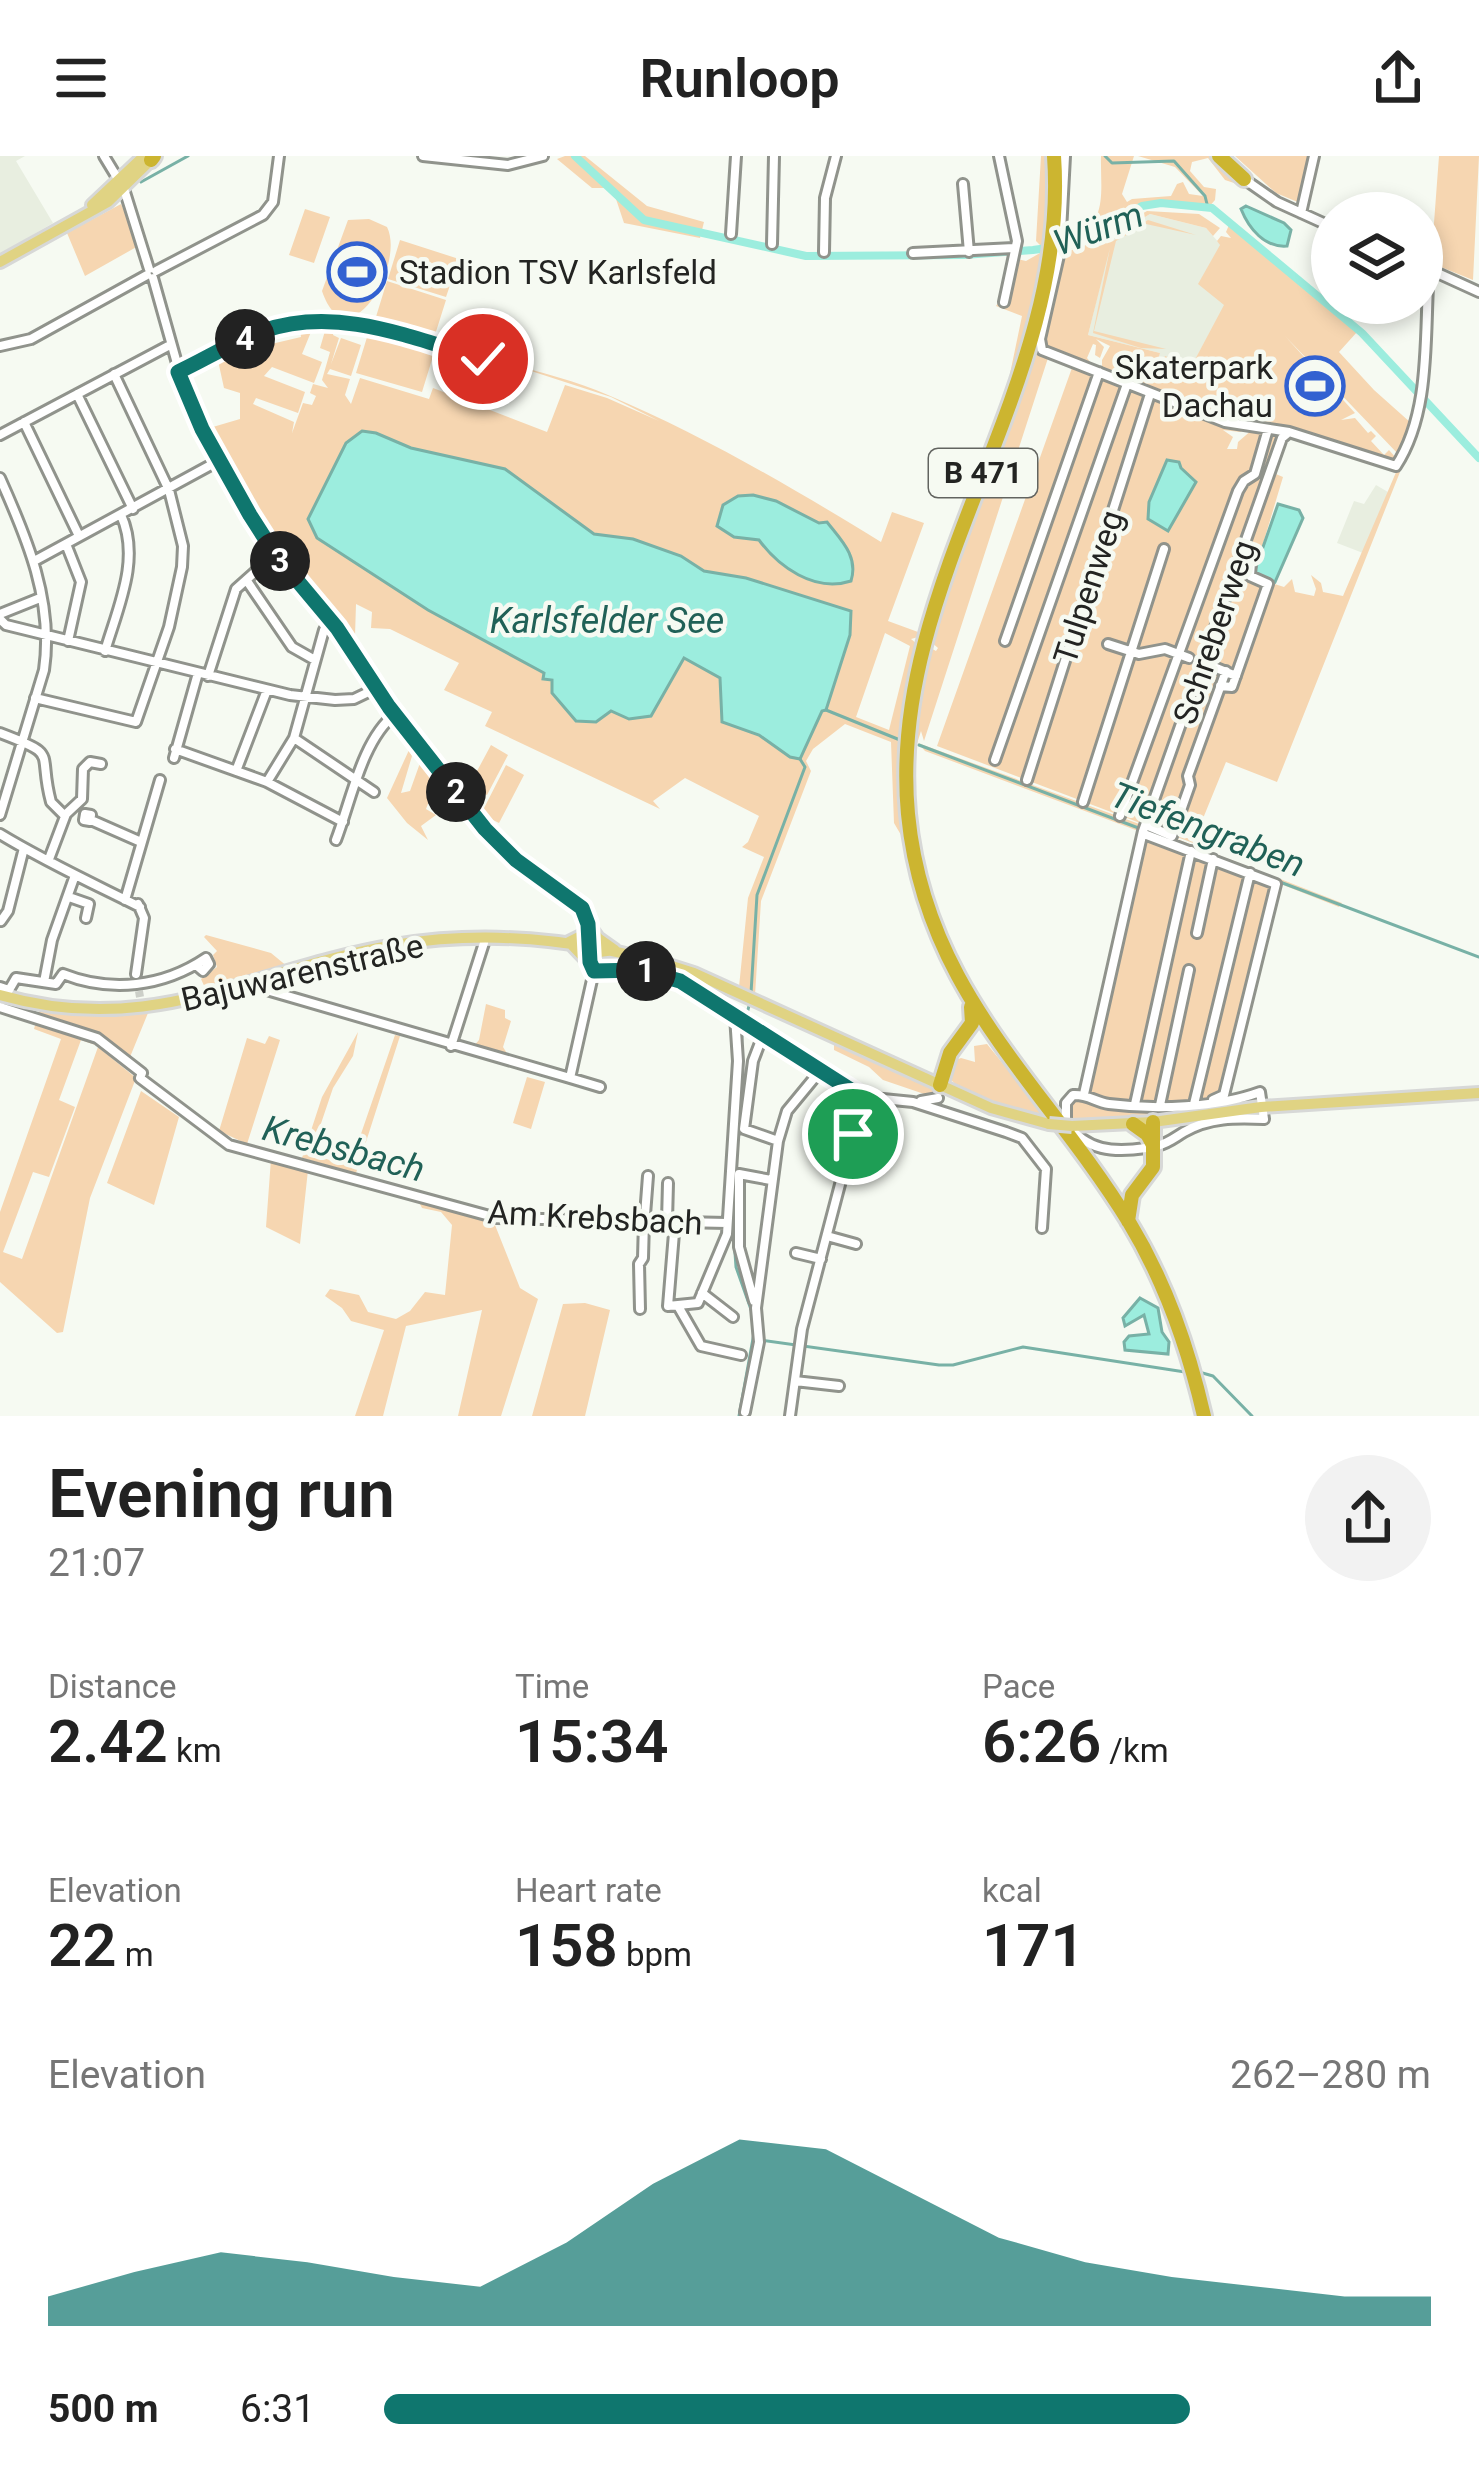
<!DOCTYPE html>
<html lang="en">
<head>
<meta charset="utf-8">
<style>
  :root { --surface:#fff; --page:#f2f2f2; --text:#222; --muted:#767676; --accent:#0f766e }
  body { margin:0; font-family:Roboto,sans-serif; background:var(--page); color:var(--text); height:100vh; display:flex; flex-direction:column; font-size:45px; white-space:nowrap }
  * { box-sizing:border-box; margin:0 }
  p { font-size:39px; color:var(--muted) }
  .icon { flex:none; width:66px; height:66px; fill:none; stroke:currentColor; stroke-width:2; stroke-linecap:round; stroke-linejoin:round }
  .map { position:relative; height:1260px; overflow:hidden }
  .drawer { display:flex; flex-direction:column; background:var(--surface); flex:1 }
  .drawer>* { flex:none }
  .buttons { position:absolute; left:1311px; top:36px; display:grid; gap:24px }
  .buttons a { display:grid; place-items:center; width:132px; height:132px; border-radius:50%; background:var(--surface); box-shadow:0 6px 18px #0003; font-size:60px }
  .pin { position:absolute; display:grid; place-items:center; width:102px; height:102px; color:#fff; margin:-51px; border:6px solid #fff; border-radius:50%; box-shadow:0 3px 12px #0007 }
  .km { position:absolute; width:60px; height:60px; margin:-30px; border-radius:50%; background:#222; color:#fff; font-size:33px; line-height:60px; text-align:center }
  .round { display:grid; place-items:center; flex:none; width:126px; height:126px; border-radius:63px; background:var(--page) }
  .headline { display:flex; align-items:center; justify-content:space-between; height:204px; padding:0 48px }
  h1 { font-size:66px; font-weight:600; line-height:90px }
  .figures { display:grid; grid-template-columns:repeat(3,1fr); gap:18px; height:204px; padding:12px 48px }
  .figures div { display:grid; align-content:center }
  .figures b { font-size:60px; font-weight:600 }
  .figures small { font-size:33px; font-weight:400 }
  .figures p { font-size:33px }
  .chart { height:336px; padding:24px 48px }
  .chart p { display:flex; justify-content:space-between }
  .chart svg { width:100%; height:216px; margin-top:12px; fill:var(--accent); opacity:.7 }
  ul { padding:0 48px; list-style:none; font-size:39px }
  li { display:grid; grid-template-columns:192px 144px 1fr; align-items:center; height:90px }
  li i { height:30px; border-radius:15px; background:var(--accent) }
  header { display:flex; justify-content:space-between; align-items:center; height:156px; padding:0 48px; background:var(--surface); font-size:54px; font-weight:600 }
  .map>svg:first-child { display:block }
  .built { fill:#e8eee0 }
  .green { fill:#f6d6b1; fill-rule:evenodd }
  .water { fill:#9cedde; stroke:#78b1a6; stroke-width:3 }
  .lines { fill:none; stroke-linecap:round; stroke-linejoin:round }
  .stream { stroke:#78b1a6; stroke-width:3 }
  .river { stroke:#9cedde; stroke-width:8 }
  .minor-tunnel { stroke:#cccfc8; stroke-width:8; stroke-dasharray:8 4; stroke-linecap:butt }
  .minor-casing { stroke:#90938c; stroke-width:14 }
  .major-casing { stroke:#d7d8d7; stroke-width:16 }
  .highway-casing { stroke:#d7d8d7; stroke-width:20 }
  .minor { stroke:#fff; stroke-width:8 }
  .major { stroke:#e0d383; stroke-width:10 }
  .highway { stroke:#ccb530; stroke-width:14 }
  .major-bridge-casing { stroke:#d7d8d7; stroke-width:16; stroke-linecap:butt }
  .major-bridge { stroke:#e0d383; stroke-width:10 }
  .route-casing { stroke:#fff; stroke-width:24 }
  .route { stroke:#0f766e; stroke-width:15 }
  .labels { text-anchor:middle; stroke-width:9; stroke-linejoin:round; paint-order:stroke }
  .shield { fill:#f6faf2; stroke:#626460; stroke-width:3 }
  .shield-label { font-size:30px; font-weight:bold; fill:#232422 }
  .poi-label { font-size:33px; fill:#232422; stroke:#f6faf2; text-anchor:start }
  .street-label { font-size:33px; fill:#232422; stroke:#f6faf2 }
  .water-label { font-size:36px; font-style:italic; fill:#206157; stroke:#f6faf2 }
</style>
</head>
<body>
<header><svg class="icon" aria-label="menu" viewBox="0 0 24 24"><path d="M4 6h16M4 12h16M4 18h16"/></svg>Runloop<svg class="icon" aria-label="share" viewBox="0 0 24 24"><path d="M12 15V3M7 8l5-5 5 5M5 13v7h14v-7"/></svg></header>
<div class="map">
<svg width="1479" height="1260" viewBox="0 0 1479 1260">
  <rect width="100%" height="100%" fill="#f6faf2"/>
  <!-- built -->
  <path class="built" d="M0,0H25L16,5L53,67L0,98Z
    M1150,58L1206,72L1220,88L1225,149L1191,211L1157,225L1153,224L1160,197L1088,179L1112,81Z
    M1376,329L1388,336L1363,397L1337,387L1354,345L1364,348Z"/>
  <!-- green -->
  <path class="green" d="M565,0H585L647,50L704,66L700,82L624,67L616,43L605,32H592L557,3Z
    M1041,0H1050L1052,49L1042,129L1006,237L1022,160L996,150L998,147L1006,148L1017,103L1026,105L1040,97L1041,90L1036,85Z
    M1101,0H1134L1122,38L1127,46L1132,43L1171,40L1177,28L1183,26L1189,38L1203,40L1175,11L1138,0H1215L1237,23V28L1225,24L1208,2L1192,6L1190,15L1204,31L1216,33L1215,44L1208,52C1188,50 1166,44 1147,49C1118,57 1097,84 1066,90L1061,85L1065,11L1069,9L1067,77L1074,81C1109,68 1100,30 1101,0Z
    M1235,0H1313L1300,47L1276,37Z
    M1439,0H1479L1473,124L1431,107Z
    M121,48L140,89L85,120L67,77Z
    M305,53L330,61L314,107L289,99Z
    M1147,55L1199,58L1220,72L1213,80L1206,72L1150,58L1112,81L1113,85L1148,64L1196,79L1146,68L1116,85L1094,175L1166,193L1141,192L1093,177L1110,92L1088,179L1160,197L1153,224H1157L1165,200L1191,211L1224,149L1198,128L1220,89L1217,85L1221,80L1231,82L1226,76L1229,69L1357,176L1339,196L1374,234L1411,267L1412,274L1399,299L1285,180L1355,257L1341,264L1355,262L1368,277L1371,275L1376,280L1371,285L1384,299L1389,294L1396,302L1393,308L1323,286L1225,264L1102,215V204L1110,190L1096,183L1104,191L1100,202L1095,199L1096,189L1093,188L1087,202L1095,212L1043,191L1063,96L1080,92Z
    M369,63L387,71C406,109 347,209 322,135L348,64Z
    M400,84L459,103L446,141L388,123Z
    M1055,96H1058C1054,120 1034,178 1043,197L1224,268L1249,272L1240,276L1223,274L1233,281L1227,293H1237L1238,286L1253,273L1262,275C1266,287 1258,310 1250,320H1244L1240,330L1256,322L1271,277L1281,285L1271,316L1283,321L1253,421L1284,431L1292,423L1295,436L1314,440L1316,433L1311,419L1321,427L1323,436L1343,440L1397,314L1400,316L1277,626L1226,606L1193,687L937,590L1073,209L1048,202L924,585L921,575L914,597H911L927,490L936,495L938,492L930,485L932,475L1034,192ZM1168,305L1179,306L1180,312L1196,326L1168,375L1148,363L1149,345Z
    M387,125L446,144L434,182L375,164Z
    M316,168L334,170L333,179L339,182L331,208L341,182L361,189L351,220L330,213L327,218L350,223L345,239L351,248L360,222L429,243L433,232L547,276L565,229L607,242L659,265L611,241L485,200C525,213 569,222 608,239C705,280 798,335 881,386L892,356L924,367L888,465L918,476V481L911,483L917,488L901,573V597L903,676L917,730H912L901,679L894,667L891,586L845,568L813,593L806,605L811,615L761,745L755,839L739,831L748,742L764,701L742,691L748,686L759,660L685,622L653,645L660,653L485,570L492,556L444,534L459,507L390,473L371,472L372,456L356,448L355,480L349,485L316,435L266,378L206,273L240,263V237L224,232L217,200L257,180L265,181L267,189L301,181L300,172L313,171L302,198L322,206L314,227L272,211L264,220L305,236L298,257L256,242L253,248L294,266L292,277L303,247L312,249L316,240L310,237L313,228L328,232L322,224L330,196L320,192L325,175L315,172ZM885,477L910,490L889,574L856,561Z
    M368,178L434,197L422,236L356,217Z
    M918,587L1142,669L1141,676L925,595Z
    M491,589L508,599L487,639L469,630Z
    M409,594L412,600L401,637L410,635L420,607L424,606L426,613L438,621L426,653L436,659L421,670L428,684L407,667L387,642Z
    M506,609L524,619L499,667L481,658Z
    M1146,671L1342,747L1339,751L1278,727L1225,941L1209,946L1118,944L1116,947L1086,938Z
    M206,779L271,797L288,811L207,836L201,823L217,811L213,799L217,795L204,781Z
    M486,848L505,854V862L511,865L503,891L508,899L563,918L473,891L479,884Z
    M39,855L148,857L130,901L81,884L59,944L75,951L49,1021L33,1016L3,1096L22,1103L98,891L136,922L90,1042L63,1176L57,1177L0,1126V1056L61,883L34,873Z
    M358,876L353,900L333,932L311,997L337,1007L353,1001L395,879L400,880L356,1017L302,1002L322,941Z
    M269,880L280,884L247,988L219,975L247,882L265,888Z
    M834,887L931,932L935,934L933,941L883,924L869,911L834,894Z
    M987,888L1043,957V960C1014,959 972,945 951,924V906L961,902L975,906L974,890Z
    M527,921L545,926L531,973L513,967Z
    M141,935L179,961L154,1049L107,1027Z
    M1256,941L1253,946C1218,951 1093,977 1068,960V951L1075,942C1088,943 1098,952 1111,953C1157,958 1210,949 1256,941Z
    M271,1003L308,1014L300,1088L266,1071Z
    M418,1044L493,1064L520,1132L538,1143L501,1260H458L482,1154L406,1170L383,1260H355L384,1174L351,1165L342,1152L325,1140L330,1133L359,1139L368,1156L396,1163L410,1155L425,1136L445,1139L452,1069L441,1056L422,1052Z
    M585,1147L610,1154L585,1260H532L563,1148Z"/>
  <!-- water -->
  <path class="water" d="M1246,50L1284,67L1291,74L1287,90C1265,92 1249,73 1241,53Z
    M362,275L376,277L411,292L505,313L594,378L633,383L681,400L704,415L746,422L851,455L850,479L826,554L822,555L800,603L790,601L759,579L722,566L720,522L684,502L651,560L629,563L611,555L596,566L576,565L552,537V524L543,523L544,517L428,454L317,382L308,363L346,287Z
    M1167,304L1179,306L1181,312L1196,326L1168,375L1148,363L1149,346Z
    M753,339L776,345L819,367L827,366C840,383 859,400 851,425C814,437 778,410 759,384L734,381L717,370L723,349L738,340Z
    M1278,348L1299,354L1303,362L1275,426L1254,417Z
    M1140,1142L1158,1152L1162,1176L1169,1186L1168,1198L1125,1194L1124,1186L1129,1180L1149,1178L1144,1159L1125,1170L1123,1162Z"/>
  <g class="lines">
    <!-- stream -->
    <path class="stream" d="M1105,0L1112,7L1174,5L1205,40L1208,52
      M141,26L188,0
      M826,554L900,584
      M919,589L1215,701
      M1280,726L1479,801
      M751,837L757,739L805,611L800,603
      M740,931L742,877L750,846
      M732,1055L736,1111L754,1162
      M488,1056L538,1059
      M761,1184L939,1209H953L1023,1191L1185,1216
      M1199,1216L1213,1220L1252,1260
      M739,1260L754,1177"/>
    <!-- river -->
    <path class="river" d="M575,0L644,64L806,100L964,99L1033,94L1075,88L1142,50L1161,47L1212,52L1362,177L1479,302"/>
    <!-- minor-tunnel -->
    <path class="minor-tunnel" d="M139,835L140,841"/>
    <defs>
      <path id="minor" d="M104,0L124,33L149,113
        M423,0L508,9L543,0
        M999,0L1017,85L1004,146
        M1065,0L1060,95L1040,183L1042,194L1225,266L1289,276L1396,310C1432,255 1424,177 1429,113
        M1244,23L1277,46L1332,71
        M963,28L969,96
        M1301,57L1314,0
        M731,78L736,0
        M772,88L774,0
        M824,96L825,42L836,0
        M913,97L1014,92
        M1422,110L1479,136
        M156,115L263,59L273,46L279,0
        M153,122L187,243L250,359L275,398L334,468L389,551L485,673L516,704L582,752L588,768L589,807L594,815L641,814L681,825L863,941L913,946L1006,976L1022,982L1046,1013L1042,1072
        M0,190L31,183L147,119
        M178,216C206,203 234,185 263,175C337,149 412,182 483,203
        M77,238L133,353
        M24,266L79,380
        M0,279L170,189
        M0,322C27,382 54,446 44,514L0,659
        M66,388L81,426L68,485
        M36,404L220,304
        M247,425L292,491L315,504
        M0,458L40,442
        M0,463L6,469L290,539L335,544L354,543L377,532
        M1005,485L1099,216
        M1108,488L1139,498L1165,493L1189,502
        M105,495C118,451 141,403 121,359
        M1204,507L1236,520
        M208,520L236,433L274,399
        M1220,530L1232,531L1268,428L1250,420L1251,406L1240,403
        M35,542L136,566L169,471L182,411L183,390L169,334L114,218
        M0,577C61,600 37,594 51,646L65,660
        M294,582L374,636
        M175,593L267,626L343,666
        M174,602L198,517
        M995,604L1127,228
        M236,615L267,534
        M1027,624L1150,238
        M267,626L294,582L324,474L334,468
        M1083,646L1164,393
        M85,658L91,659L90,665L84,664Z
        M1120,660L1238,335L1244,325L1255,318L1268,273
        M91,664L141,686
        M1146,669L1172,680L1190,629L1188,620L1226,515
        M0,678C46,706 92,727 140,751
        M1144,678L1276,728L1224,939L1213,944
        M336,684C351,645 362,584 395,558
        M49,703L66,658L82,643L83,613L90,606L101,608
        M69,741L89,748L86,762
        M125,744L160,624
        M1,765L8,755L24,692
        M1197,777L1213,703
        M594,815L570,922L600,931
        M136,818L144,762L138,748
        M44,826L52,784L74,722
        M0,831L9,834L16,822L56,828L63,818C111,837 163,831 206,802L209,808L203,815L196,809
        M270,835L570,922
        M0,851L97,882L142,917L140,922L229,989L497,1062L727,1067
        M763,879L753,905L744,973L778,985
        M451,890L484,787
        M1084,938L1143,675L1282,282L1288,277
        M921,945L938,942
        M1135,948L1191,695
        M1194,948L1250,717
        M1160,949L1189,814
        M1146,992C1113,997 1087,995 1066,967V947L1073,939C1088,938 1095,946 1109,948C1156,954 1216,952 1260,936L1264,963C1236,962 1210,961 1184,976C1174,982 1169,987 1157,990
        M648,1020L645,1059L649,1064
        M667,1065L668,1027
        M675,1065L668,1150L698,1147L727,1078L738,905L735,860
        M827,1080L856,1088
        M796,1097L821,1103
        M702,1137L733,1161
        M754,1145L739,1091V1018L771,1024
        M678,1150L701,1190L741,1199
        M640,1153L639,1108L643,1102L644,1065
        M795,1225L839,1230
        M745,1256L759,1186L756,1152L778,985L787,955L820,915
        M790,1260L802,1173L863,941"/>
      <path id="major" d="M92,49L144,0
        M0,106L108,46L151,4
        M588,768L598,782L615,794L599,796L590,808L569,786L583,779Z
        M0,839C154,883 251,813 395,789C497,772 596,785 694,817L991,952L1049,968
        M1072,970L1153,966L1261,951L1479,937"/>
      <path id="highway" d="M1054,0C1071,232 886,425 908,658C925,836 1042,925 1129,1066C1166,1127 1188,1191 1204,1260
        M1219,0L1244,23
        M151,4L154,0
        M940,929L950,897L972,867L971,851
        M1133,968L1147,978L1153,989
        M1128,1065L1132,1039L1153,1011V966"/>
    </defs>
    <!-- minor casing -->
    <use href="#minor" class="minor-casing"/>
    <!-- major casing -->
    <use href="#major" class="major-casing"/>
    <!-- highway casing -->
    <use href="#highway" class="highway-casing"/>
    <!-- minor -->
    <use href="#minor" class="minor"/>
    <!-- major -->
    <use href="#major" class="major"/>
    <!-- highway -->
    <use href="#highway" class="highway"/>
    <defs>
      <path id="major-bridge" d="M1049,968L1072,970"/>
    </defs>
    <!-- major-bridge casing -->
    <use href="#major-bridge" class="major-bridge-casing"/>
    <!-- major-bridge -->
    <use href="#major-bridge" class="major-bridge"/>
  </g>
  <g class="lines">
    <defs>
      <path id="route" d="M483,203C412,182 337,149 263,175C234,185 206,203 178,216L202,273L250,359L275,398L337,472L389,551L485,673L516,704L582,752L588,768L590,806L594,815L641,814L680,825L862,941L853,978"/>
    </defs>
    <!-- route casing -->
    <use href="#route" class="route-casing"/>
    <!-- route -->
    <use href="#route" class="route"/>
  </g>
  <!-- icons -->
  <defs>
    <symbol id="stadium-ring" viewBox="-11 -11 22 22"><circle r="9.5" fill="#f6faf2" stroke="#3261d1" stroke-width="1.5"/><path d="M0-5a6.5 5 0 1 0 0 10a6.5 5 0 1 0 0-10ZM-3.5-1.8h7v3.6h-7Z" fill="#3261d1"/></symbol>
  </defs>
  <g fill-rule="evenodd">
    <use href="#stadium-ring" x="324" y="83" width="66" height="66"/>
    <use href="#stadium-ring" x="1282" y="197" width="66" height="66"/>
  </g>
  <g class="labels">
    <!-- shield labels -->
    <rect class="shield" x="929" y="293" width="108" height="48" rx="9"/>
    <g class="shield-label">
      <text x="983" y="327">B 471</text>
    </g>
    <!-- poi labels -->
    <g class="poi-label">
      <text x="399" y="128">Stadion TSV Karlsfeld</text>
      <text x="1273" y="223" text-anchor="end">Skaterpark<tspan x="1273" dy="38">Dachau</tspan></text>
    </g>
    <!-- street labels -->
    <g class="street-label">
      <text transform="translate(1088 431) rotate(-72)" y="12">Tulpenweg</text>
      <text transform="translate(1214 476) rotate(-71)" y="12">Schreberweg</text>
      <text transform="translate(302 816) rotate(-13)" y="12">Bajuwarenstraße</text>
      <text transform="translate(595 1061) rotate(3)" y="12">Am Krebsbach</text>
    </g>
    <!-- water labels -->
    <g class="water-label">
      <text transform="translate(1098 72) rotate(-20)" y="13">Würm</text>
      <text x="607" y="477">Karlsfelder See</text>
      <text transform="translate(1208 673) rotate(21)" y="13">Tiefengraben</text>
      <text transform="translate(344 992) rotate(15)" y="13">Krebsbach</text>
    </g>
  </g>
</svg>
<div class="buttons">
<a><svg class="icon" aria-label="layers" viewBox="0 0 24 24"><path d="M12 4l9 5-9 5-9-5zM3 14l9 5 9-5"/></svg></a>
</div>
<div class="pin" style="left:853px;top:978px;background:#1e9e55"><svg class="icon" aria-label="arrive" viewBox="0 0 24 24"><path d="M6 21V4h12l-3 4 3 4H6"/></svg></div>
<div class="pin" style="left:483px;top:203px;background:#d93025"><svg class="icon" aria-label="check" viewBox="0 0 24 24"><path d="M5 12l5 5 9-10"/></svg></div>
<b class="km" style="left:646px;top:815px">1</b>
<b class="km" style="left:456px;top:636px">2</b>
<b class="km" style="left:280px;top:405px">3</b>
<b class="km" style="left:245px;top:183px">4</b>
</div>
<section class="drawer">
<div class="headline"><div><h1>Evening run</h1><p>21:07</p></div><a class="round"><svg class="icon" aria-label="share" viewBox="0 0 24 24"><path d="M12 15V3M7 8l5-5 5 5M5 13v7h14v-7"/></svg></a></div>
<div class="figures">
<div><p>Distance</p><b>2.42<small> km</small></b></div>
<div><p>Time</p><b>15:34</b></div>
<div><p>Pace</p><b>6:26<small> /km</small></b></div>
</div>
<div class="figures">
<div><p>Elevation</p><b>22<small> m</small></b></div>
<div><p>Heart rate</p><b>158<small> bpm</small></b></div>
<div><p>kcal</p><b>171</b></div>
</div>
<div class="chart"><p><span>Elevation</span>262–280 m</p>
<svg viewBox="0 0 160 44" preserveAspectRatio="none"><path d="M0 44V38L10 33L20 29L30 31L40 34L50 36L60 27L70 15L80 6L90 8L100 17L110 26L120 31L130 34L140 36L150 38L160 38V44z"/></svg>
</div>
<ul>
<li><b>500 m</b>6:31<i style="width:77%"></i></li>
</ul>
</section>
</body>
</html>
